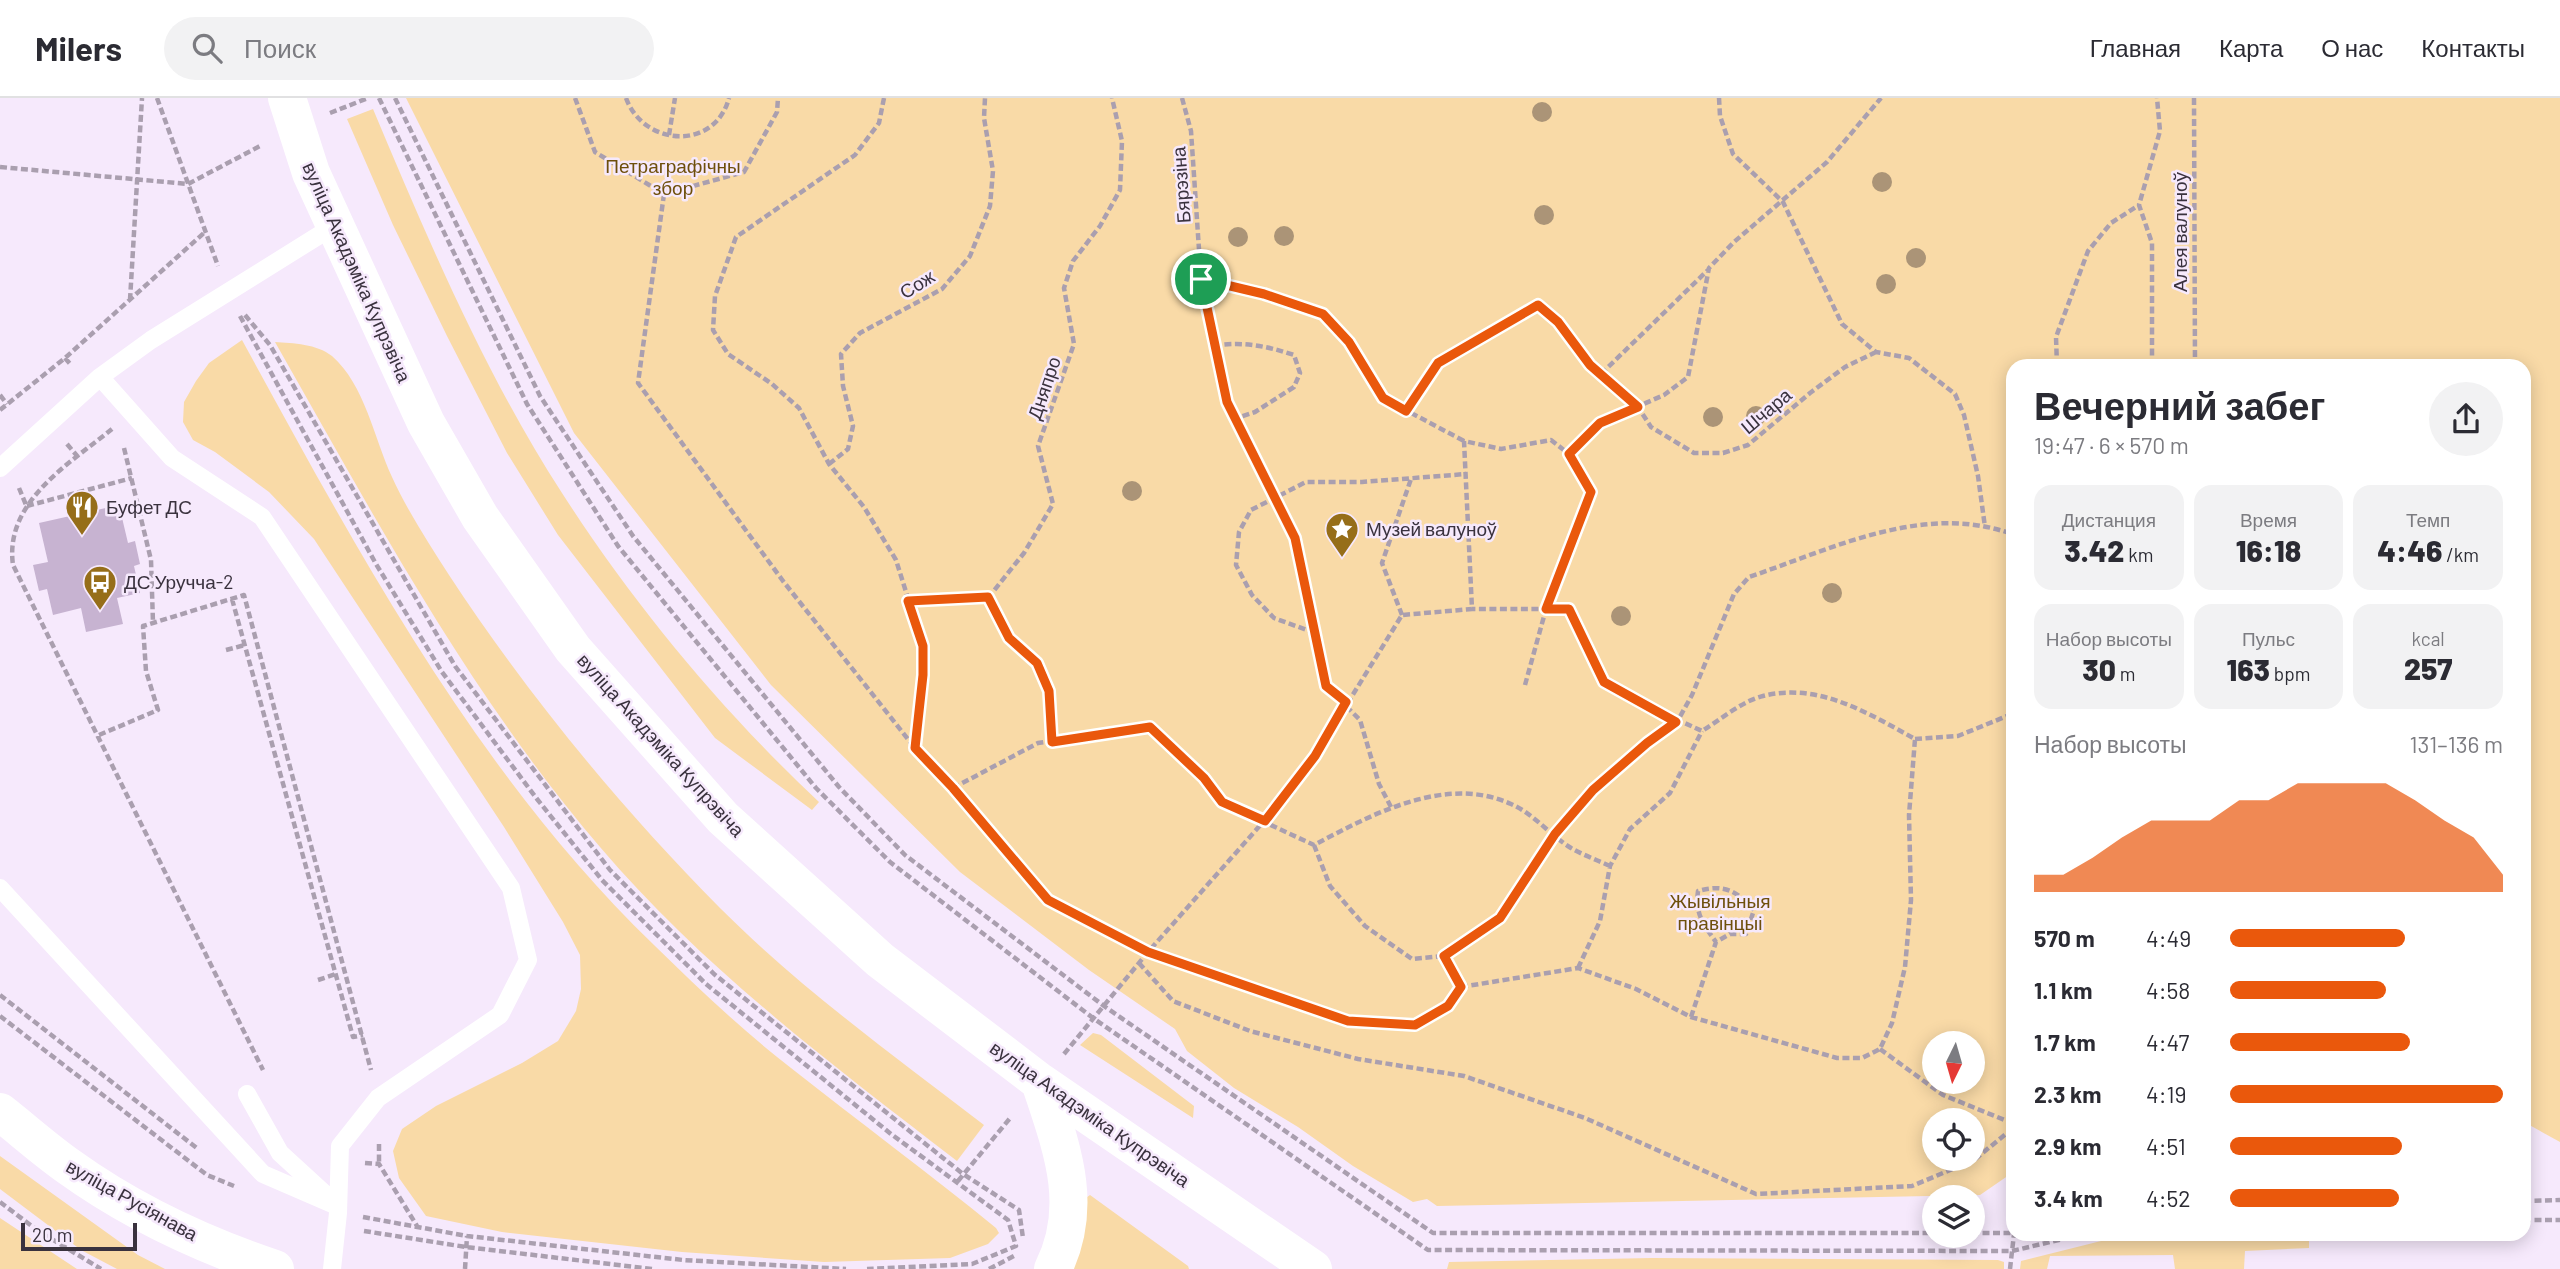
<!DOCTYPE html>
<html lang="ru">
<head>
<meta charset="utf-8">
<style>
  :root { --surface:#fff; --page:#f2f2f3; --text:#2b2b33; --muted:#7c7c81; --line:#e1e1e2; --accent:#ea580c }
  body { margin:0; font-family:Barlow,sans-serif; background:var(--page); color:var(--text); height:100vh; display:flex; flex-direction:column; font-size:26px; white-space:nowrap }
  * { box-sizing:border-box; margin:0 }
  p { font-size:23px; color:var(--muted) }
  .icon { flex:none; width:38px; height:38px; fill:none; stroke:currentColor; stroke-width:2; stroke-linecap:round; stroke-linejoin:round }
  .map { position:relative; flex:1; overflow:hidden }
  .panel { position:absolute; left:2006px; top:261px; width:525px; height:882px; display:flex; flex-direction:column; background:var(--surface); border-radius:21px; box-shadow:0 4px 18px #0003 }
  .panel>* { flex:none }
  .needle { width:46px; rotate:185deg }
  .controls { position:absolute; left:1922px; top:933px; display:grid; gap:14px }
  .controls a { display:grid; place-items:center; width:63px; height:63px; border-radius:50%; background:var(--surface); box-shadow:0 4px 18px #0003; font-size:35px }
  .scale { position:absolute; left:21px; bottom:18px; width:116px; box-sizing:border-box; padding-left:7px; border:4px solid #3a323e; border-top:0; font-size:19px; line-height:24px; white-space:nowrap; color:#3a323e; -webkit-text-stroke:5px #f6e9fc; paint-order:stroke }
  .pin { position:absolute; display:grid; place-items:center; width:60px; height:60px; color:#fff; margin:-30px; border:4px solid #fff; border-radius:50%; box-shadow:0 2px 7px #0007 }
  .round { display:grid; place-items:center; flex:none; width:74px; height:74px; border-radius:37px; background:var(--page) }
  .headline { display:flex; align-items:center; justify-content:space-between; height:119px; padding:0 28px }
  h1 { font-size:38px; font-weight:800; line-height:52px }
  .figures { display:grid; grid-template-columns:repeat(3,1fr); gap:10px; height:119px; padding:7px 28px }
  .figures div { display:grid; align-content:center; border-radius:18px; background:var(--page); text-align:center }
  .figures b { font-size:30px; font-weight:800 }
  .figures small { font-size:19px; font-weight:400 }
  .figures p { font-size:19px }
  .chart { height:196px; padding:14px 28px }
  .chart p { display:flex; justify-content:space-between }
  .chart svg { width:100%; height:126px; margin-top:7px; fill:var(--accent); opacity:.7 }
  ul { padding:0 28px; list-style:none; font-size:23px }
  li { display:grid; grid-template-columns:112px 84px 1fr; align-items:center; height:52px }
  li i { height:18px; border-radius:9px; background:var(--accent) }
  header { display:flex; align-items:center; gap:42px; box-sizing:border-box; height:98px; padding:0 35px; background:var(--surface); border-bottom:2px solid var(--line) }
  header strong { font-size:33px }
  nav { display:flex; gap:38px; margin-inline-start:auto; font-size:24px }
  .search { width:490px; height:63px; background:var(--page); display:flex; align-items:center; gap:18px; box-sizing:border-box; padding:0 24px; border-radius:38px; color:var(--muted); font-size:26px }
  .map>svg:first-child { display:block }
  .green { fill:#f9daa7; fill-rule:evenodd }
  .building { fill:#c7b3d1 }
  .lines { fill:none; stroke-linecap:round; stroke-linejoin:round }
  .path { stroke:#aa9faf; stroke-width:4.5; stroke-dasharray:7 3.5; stroke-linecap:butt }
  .lane { stroke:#fff; stroke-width:18 }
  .secondary { stroke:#fff; stroke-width:38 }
  .tree { fill:#ab9477 }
  .route-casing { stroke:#fff; stroke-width:14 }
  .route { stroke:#ea580c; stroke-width:9 }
  .labels { text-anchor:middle; stroke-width:5; stroke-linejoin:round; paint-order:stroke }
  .park-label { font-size:19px; fill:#6e4f0b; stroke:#f6e9fc }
  .street-label { font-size:19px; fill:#3a323e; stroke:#f6e9fc }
  .poi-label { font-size:19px; fill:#3a323e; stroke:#f6e9fc; text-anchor:start }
</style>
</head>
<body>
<header>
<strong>Milers</strong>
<div class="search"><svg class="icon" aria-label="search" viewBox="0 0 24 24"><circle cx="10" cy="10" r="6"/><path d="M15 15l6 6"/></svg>Поиск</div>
<nav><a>Главная</a><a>Карта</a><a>О нас</a><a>Контакты</a></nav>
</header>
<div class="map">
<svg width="2560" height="1171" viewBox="0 0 2560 1171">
  <rect width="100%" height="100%" fill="#f6e9fc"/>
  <!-- green -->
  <path class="green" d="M406,0H2560V1044L2524,1024V268H2012V1075L1980,1097L1437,1108L1427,1101L1413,1104L1353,1068L1298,1029L1234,990L1187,953L1175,931L1089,872L960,774L771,587L574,335ZM1934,945H1972V984H1934ZM1934,1022H1972V1060H1934Z
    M373,11C428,142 485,276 562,395C634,507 722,613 819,704L812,712L715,640L558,437L507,355L447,238L393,127L347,21Z
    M242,242C359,456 477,676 654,847C697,889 743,933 791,970C859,1024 929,1075 996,1130L999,1135L988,1146L950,1160L824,1164L682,1154L502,1134L426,1118L399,1080L393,1053L402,1031L436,1008L522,965L558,943L576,913L581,891L580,857L563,824L504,729L314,441L269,394L215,354L193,342L183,324L184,304L196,283L209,265Z
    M275,244C293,245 317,246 332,258C365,287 374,340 392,379C407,412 429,446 449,477C527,596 620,709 720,810C800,890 894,958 984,1027L957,1063C831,966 703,870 600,749C469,596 374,418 275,244Z
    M1093,935L1101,937L1194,1008L1193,1020L1080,947Z
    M0,1058L138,1157L165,1171H117L81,1152L0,1091Z
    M1090,1097L1188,1168L1189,1171H1069L1080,1104Z
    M0,1120L77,1171H0Z
    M2309,1136V1150L2245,1153L2244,1171H2175L2173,1157L2050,1158L2047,1171H2020L2021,1163L2105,1142Z
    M1652,1160L1998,1162L2004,1164V1171H1447L1449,1164Z"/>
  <!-- building -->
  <path class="building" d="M119,407L128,445L135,443L140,466L134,468L140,495L117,500L123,526L86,534L81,510L53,517L47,491L39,493L33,467L48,464L39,425Z"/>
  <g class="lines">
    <!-- path -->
    <path class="path" d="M157,0L218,168
      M379,0L527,306L618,448L816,690L890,764L1093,920L1428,1152L2012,1153L2084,1136
      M395,0L540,298L633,438L839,689L905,757L1104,908L1433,1135H1934
      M575,0L595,54L664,96L744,74L777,14L778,0
      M626,0C644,49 715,53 729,0
      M884,0L879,25L855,57L736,139L715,198L713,232L728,256L772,286L799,310L829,366L864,409L896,462L923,548V577L915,650
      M1182,0L1191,33L1201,181L1226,304L1295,440L1326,588L1360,622L1379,686L1391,709
      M1719,0L1720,18L1733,56L1783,104L1842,226L1876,254L1909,260L1955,296L1964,317L1978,378L1985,429
      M2194,0L2195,268
      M330,15L368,0
      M669,37L675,0
      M0,69L188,86L262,47
      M664,96L638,285L783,483L915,650L953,690L1048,802L1148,854L1348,923L1415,927L1448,908L1461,889L1444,858L1500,820L1555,736L1593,692L1647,644L1677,624L1692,597L1734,496L1749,479C1832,451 1923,404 2012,436
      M1201,181L1264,196L1323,216L1349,244L1383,300L1464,343
      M130,202L142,0
      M245,217L270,247L455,568L610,772L714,876L963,1076L1019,1112L1023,1140
      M240,218L376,466L442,574L537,701L602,782L706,886L891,1036L1008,1122L1016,1148L972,1166L867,1171
      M1214,248C1242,243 1267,248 1294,257L1300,275L1294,289L1255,314L1234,321
      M65,260L71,267
      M2057,268L2056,239L2088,153L2111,125L2139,107
      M2152,268V145L2139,107L2160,33L2157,0
      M1601,276L1709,171
      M0,297L7,306
      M0,312L65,260L205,134
      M1406,313L1438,265L1538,207L1558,224L1590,267L1638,309L1651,329L1694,355H1723L1748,347L1810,295L1845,269L1876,254
      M112,331C69,366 4,404 13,467L263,972
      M67,346L78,359
      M124,350L151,462L153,525
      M829,366L848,351L853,328L843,288L841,256L860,235L942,191L970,158L990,108L993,73L984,20L985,0
      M19,390L26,407
      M27,408L132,380
      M988,500L1024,455L1053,406L1038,348L1074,246L1064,190L1073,163L1100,128L1120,92L1122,43L1112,0
      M232,501L353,939L363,937
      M908,503L988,500L1008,540L1037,565L1049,593L1052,644
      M1402,517L1382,465L1411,381
      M1315,535L1274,520L1252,497L1236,467L1239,434L1251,412L1306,384H1362L1466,376
      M226,552L245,547
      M1525,587L1546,511L1591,394L1569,356
      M99,637L158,612L146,573L143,528L244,497L371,972
      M1915,641L1958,638L2012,616
      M953,690L1038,645L1150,629L1204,680L1221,704L1314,747C1371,717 1445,676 1511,706C1534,716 1550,737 1571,750C1583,757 1597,762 1610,768
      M1314,747L1330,788L1365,828L1412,861L1444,858
      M1139,865L1173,903L1250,933L1358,961L1464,978L1585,1020L1756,1096L1912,1088L1974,1062L2012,1031
      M1578,870L1600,823L1610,768L1630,731L1670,695L1702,633
      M318,882L336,876
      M1461,889L1578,870L1636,891L1691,919L1837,960H1862L1880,951L1892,925L1905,869L1911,802L1909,717L1915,641C1868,615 1818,584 1763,598C1742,603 1720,622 1702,633L1632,601L1604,584L1569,511H1472
      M0,897L198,1051
      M0,918L207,1077L234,1088
      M1691,919L1716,844L1730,836H1746L1754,812C1736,792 1724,786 1698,793C1695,816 1703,826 1716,844
      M1880,951L1943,997L2012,1025
      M1064,956L1148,854L1264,723L1315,658L1402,517L1472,511L1464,343L1501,351L1551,342L1569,356L1600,325L1664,297L1688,279L1709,170L1734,144L1827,64L1881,0
      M379,1046V1066
      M365,1065L379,1066L417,1128
      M958,1083L1011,1019
      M2524,1103L2560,1102
      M0,1104L37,1132L101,1171
      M363,1119L467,1138L683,1162L846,1171
      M2524,1122H2560
      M364,1133L466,1149L652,1171
      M1972,1135H2012
      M465,1171L467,1138
      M989,1171L1016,1157
      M2010,1171L2014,1136"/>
    <!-- lane -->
    <path class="lane" d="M100,279L172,360L262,419L511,790L528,862L500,917L378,1000L340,1048L338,1115L332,1171
      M0,370L100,279L151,242L334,128
      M0,790L263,1076L337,1108
      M247,996L280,1055L327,1098"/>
    <!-- secondary -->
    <path class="secondary" d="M287,0L311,75L426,325L480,419L573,551L723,720L880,862L1040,984L1313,1171
      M1040,984C1061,1048 1085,1107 1053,1171
      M0,1014C23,1032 44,1051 68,1068C129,1112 203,1147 275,1171"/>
  </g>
  <!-- trees -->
  <g class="tree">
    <circle cx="1542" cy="14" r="10"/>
    <circle cx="1882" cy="84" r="10"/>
    <circle cx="1544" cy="117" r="10"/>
    <circle cx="1284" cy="138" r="10"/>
    <circle cx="1238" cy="139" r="10"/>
    <circle cx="1916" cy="160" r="10"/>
    <circle cx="1886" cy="186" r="10"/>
    <circle cx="1756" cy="318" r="10"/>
    <circle cx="1713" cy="319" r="10"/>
    <circle cx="1132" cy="393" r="10"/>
    <circle cx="1832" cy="495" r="10"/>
    <circle cx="1621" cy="518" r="10"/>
  </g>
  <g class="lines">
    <defs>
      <path id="route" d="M1201,181L1264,196L1323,216L1349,244L1383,300L1406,313L1438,265L1538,207L1558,224L1590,267L1638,309L1600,325L1569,356L1591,394L1546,511H1569L1604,584L1676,624L1647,645L1593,692L1555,736L1500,820L1444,858L1461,889L1448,908L1415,927L1348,923L1148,854L1048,802L953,690L915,650L923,577V548L908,503L988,499L1009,540L1037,565L1049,593L1052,644L1150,629L1204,680L1222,704L1265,723L1315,658L1346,604L1326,588L1295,440L1227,304Z"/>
    </defs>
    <!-- route casing -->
    <use href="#route" class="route-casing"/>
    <!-- route -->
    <use href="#route" class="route"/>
  </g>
  <!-- icons -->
  <defs>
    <symbol id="restaurant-pin" viewBox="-11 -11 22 30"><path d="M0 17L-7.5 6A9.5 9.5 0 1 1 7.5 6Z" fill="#966e19" stroke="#f6e9fc"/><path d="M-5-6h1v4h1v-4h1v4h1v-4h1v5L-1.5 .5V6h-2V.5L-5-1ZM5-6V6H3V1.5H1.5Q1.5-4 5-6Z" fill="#fff"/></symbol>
    <symbol id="sight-pin" viewBox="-11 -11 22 30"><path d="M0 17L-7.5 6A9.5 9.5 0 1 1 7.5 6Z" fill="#966e19" stroke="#f6e9fc"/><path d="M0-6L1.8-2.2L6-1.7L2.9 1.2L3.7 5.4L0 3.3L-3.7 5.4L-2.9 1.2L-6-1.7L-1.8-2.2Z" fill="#fff"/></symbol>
    <symbol id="bus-pin" viewBox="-11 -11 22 30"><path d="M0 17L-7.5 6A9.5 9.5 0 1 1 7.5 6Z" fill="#966e19" stroke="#f6e9fc"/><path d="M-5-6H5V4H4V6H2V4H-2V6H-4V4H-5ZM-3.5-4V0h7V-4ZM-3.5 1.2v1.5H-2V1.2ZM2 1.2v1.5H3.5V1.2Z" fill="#fff"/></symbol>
  </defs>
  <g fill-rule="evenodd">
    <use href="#restaurant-pin" x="63" y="390" width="38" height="52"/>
    <use href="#sight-pin" x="1323" y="412" width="38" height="52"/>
    <use href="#bus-pin" x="81" y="465" width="38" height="52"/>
  </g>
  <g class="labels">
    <!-- park labels -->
    <g class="park-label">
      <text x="673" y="75">Петраграфічны<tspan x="673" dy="22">збор</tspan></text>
      <text x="1720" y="810">Жывільныя<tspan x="1720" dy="22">правінцыі</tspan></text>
    </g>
    <!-- street labels -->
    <g class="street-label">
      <text transform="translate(1181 87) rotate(-94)" y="7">Бярэзіна</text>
      <text transform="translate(2180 134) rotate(-90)" y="7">Алея валуноў</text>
      <text transform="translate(357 174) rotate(66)" y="7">вуліца Акадэміка Купрэвіча</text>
      <text transform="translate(917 186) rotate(-32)" y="7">Сож</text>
      <text transform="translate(1044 290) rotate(-71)" y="7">Дняпро</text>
      <text transform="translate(1766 313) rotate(-40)" y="7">Шчара</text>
      <text transform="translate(661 647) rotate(48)" y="7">вуліца Акадэміка Купрэвіча</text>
      <text transform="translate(1090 1016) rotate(35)" y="7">вуліца Акадэміка Купрэвіча</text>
      <text transform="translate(132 1102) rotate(29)" y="7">вуліца Русіянава</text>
    </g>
    <!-- poi labels -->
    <g class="poi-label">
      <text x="106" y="416">Буфет ДС</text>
      <text x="1366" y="438">Музей валуноў</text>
      <text x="124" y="491">ДС Уручча-2</text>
    </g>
  </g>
</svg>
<div class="controls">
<a><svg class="needle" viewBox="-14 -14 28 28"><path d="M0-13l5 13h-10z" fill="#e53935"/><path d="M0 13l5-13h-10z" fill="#7c7c81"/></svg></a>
<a><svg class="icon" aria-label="locate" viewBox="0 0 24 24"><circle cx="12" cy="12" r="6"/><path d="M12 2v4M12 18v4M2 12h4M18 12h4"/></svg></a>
<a><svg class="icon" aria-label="layers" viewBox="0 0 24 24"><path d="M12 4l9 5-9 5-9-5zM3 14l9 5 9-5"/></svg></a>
</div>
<div class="scale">20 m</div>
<div class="pin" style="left:1201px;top:181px;background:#1e9e55"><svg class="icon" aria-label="arrive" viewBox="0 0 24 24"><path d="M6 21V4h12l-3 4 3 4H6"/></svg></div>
<section class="panel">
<div class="headline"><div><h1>Вечерний забег</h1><p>19:47 · 6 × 570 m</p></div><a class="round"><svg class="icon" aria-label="share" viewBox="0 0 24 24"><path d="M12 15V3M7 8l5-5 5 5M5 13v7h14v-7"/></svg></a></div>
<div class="figures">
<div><p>Дистанция</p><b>3.42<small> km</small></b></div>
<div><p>Время</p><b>16:18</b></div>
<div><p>Темп</p><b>4:46<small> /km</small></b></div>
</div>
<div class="figures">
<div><p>Набор высоты</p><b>30<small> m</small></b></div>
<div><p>Пульс</p><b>163<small> bpm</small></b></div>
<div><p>kcal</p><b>257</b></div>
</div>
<div class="chart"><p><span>Набор высоты</span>131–136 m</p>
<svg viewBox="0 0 160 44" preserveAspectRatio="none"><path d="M0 44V38L10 38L20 32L30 25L40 19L50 19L60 19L70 12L80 12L90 6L100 6L110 6L120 6L130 12L140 19L150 25L160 38V44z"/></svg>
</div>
<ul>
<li><b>570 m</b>4:49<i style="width:64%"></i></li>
<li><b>1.1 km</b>4:58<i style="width:57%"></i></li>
<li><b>1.7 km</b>4:47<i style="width:66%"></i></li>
<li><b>2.3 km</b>4:19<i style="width:100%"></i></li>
<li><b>2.9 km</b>4:51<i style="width:63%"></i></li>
<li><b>3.4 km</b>4:52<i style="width:62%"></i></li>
</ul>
</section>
</div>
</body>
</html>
